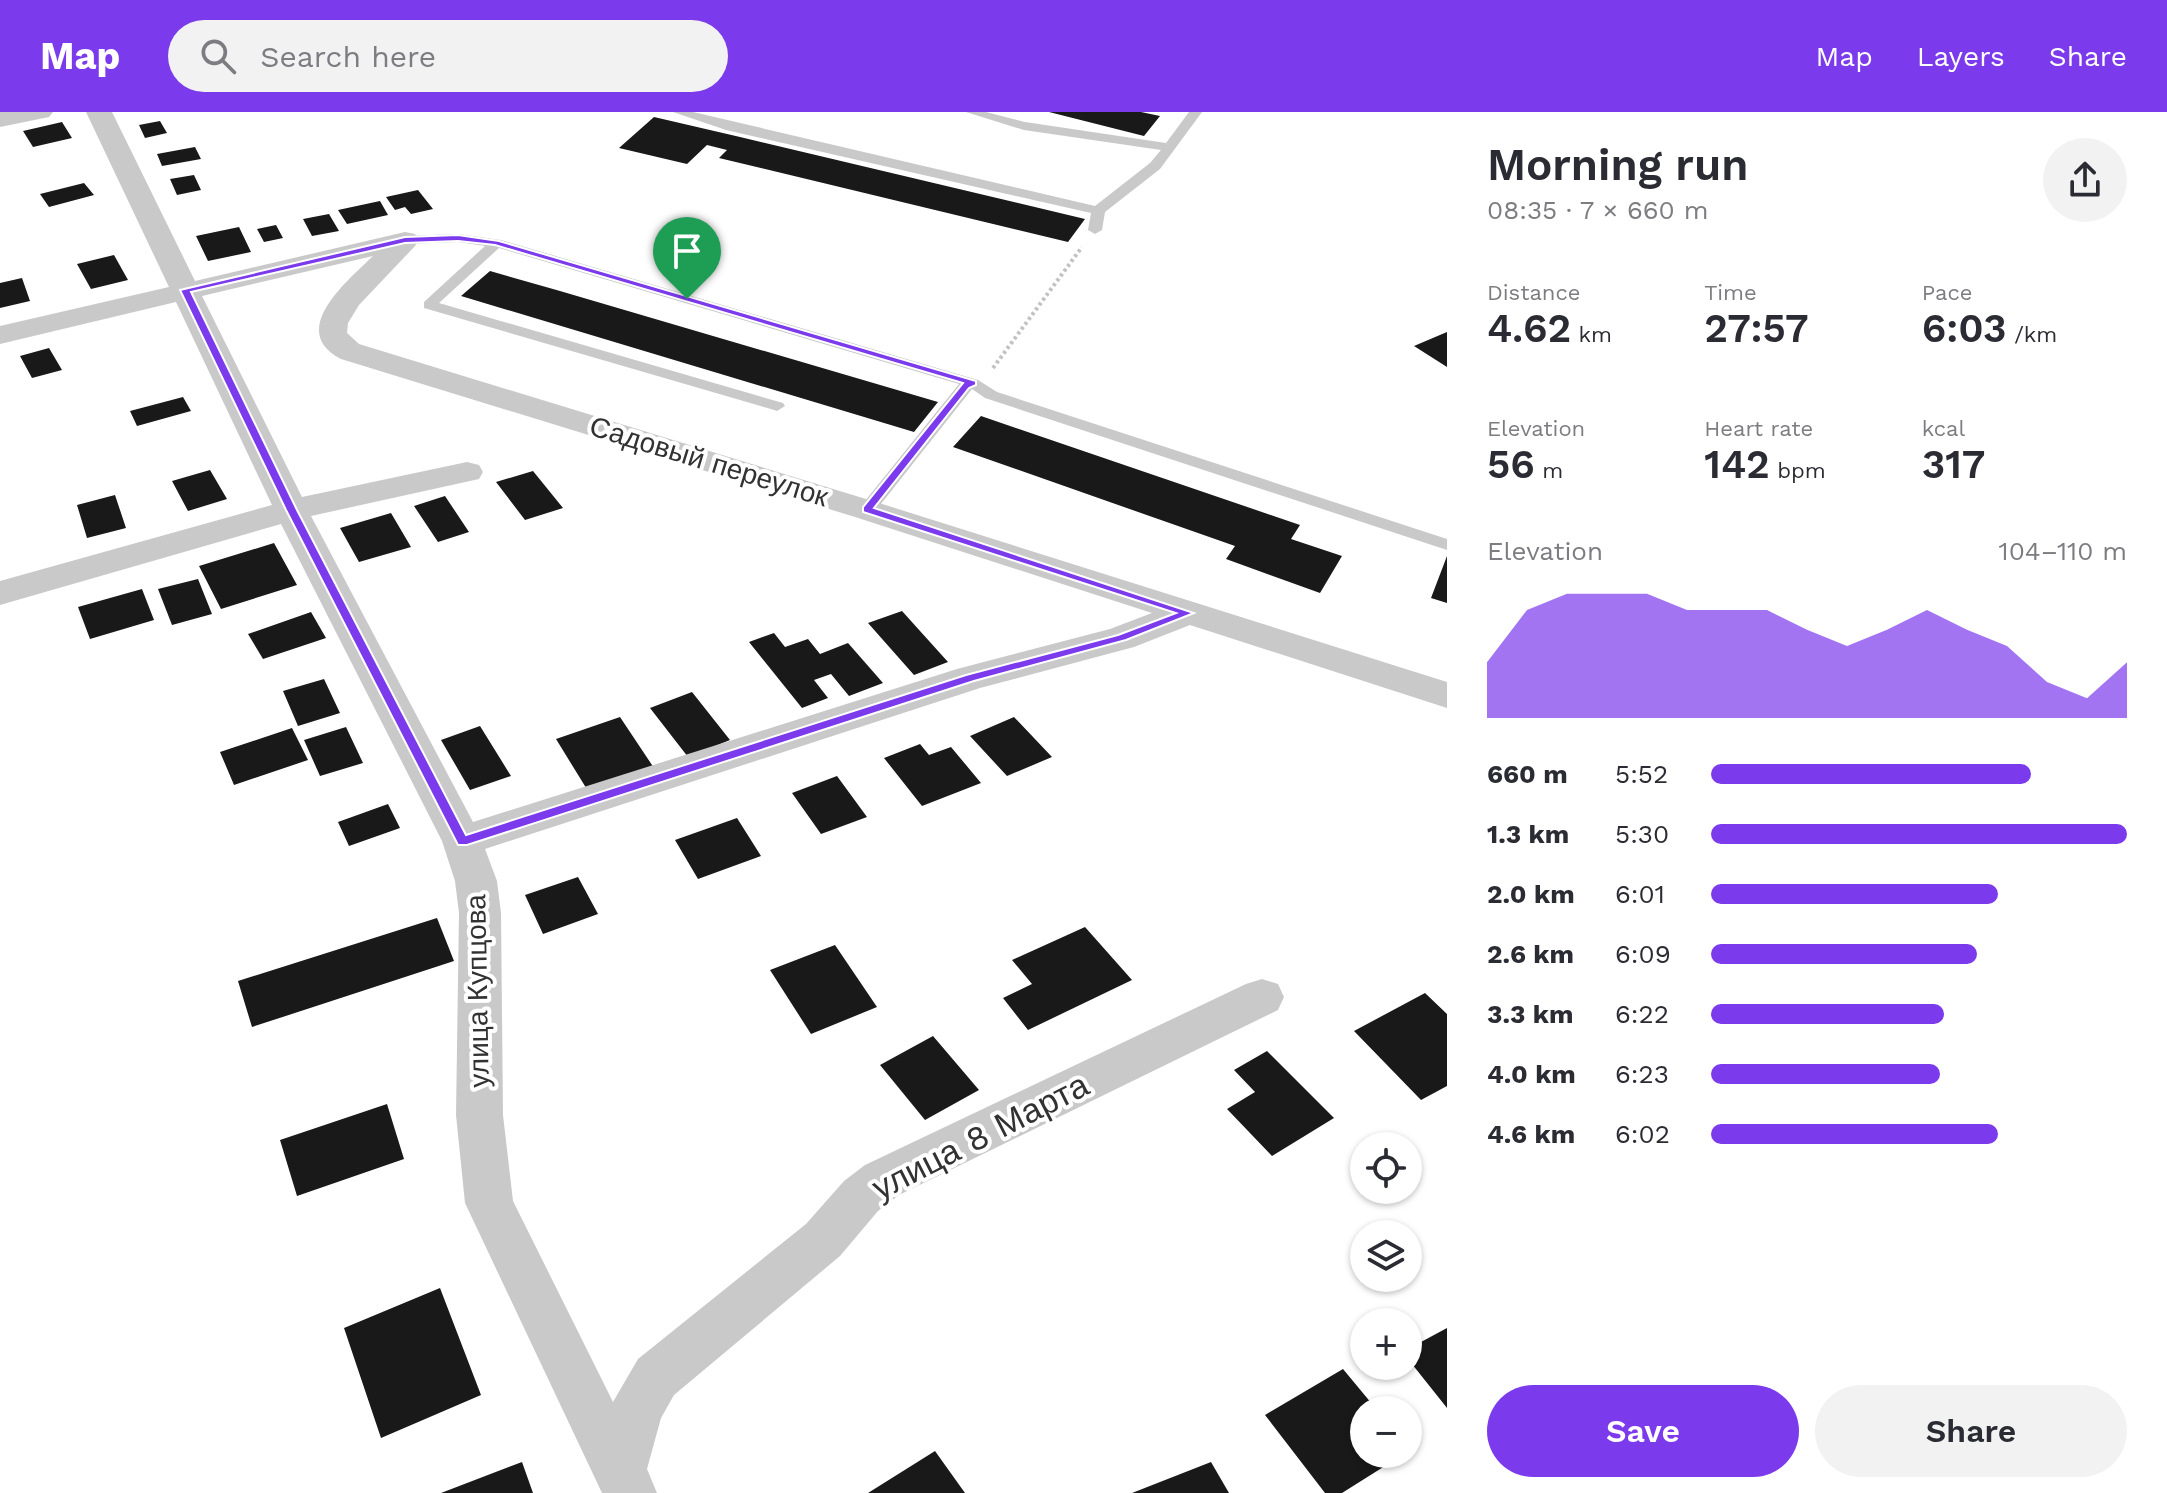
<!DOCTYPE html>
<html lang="en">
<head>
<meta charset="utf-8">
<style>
  :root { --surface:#fff; --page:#f2f2f3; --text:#2b2b33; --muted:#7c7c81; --accent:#7c3aed }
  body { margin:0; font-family:"Work Sans",sans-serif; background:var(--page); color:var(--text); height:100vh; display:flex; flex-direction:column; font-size:30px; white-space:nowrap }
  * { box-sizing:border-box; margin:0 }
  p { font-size:26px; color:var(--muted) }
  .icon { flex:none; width:44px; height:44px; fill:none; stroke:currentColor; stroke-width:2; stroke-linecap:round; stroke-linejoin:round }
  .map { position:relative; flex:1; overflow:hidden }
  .sheet { display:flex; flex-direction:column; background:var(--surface); width:720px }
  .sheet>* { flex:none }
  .controls { position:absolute; left:1350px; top:1020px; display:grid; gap:16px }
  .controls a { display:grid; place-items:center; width:72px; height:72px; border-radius:50%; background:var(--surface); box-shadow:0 2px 6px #0004; font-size:40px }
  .pin { position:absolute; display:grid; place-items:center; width:68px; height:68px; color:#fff; margin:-82px -34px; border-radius:50% 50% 50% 0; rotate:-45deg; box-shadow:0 0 8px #0007 }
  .pin .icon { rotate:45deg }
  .round { display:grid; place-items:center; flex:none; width:84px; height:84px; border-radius:42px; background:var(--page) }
  .head { display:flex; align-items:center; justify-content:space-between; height:136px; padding:0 40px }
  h1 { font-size:44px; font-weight:600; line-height:60px }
  .figures { display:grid; grid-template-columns:repeat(3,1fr); gap:12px; height:136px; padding:8px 40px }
  .figures div { display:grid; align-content:center }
  .figures b { font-size:40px; font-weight:600 }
  .figures small { font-size:22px; font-weight:400 }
  .figures p { font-size:22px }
  .chart { height:224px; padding:16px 40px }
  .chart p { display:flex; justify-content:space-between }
  .chart svg { width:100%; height:144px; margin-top:8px; fill:var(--accent); opacity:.7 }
  .button { display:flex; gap:16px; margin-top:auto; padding:16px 40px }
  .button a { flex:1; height:92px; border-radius:48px; background:var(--accent); color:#fff; font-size:32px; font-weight:600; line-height:92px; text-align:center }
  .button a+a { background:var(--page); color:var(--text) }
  ul { padding:0 40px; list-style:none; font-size:26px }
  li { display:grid; grid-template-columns:128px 96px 1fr; align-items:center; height:60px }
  li i { height:20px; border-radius:10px; background:var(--accent) }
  header { display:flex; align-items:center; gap:48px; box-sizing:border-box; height:112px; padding:0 40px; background:var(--accent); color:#fff }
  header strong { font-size:38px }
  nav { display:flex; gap:44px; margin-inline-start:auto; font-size:28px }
  .search { width:560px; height:72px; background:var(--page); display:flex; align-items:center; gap:20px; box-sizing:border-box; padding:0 28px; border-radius:44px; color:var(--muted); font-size:30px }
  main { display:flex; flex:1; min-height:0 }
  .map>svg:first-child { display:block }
  .building { fill:#191919 }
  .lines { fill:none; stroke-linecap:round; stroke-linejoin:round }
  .path { stroke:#c2c2c2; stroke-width:4; stroke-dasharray:3 3; stroke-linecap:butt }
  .lane { fill:#c9c9c9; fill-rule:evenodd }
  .street { fill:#c9c9c9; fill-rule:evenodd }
  .route { fill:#7c3aed; stroke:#fff; stroke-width:2; fill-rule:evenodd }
  .labels { text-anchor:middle; stroke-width:8; stroke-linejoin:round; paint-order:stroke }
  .street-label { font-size:28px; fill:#323232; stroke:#fff }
  .near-street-label { font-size:34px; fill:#323232; stroke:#fff }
</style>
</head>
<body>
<header>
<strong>Map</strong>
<div class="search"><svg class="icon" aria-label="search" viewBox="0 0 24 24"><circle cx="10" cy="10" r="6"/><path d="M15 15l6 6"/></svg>Search here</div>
<nav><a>Map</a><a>Layers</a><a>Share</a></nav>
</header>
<main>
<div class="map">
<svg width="1447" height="1381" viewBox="0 0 1447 1381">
  <rect width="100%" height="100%" fill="#fff"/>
  <!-- building -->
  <path class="building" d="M1049,0H1141L1160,4L1144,24Z
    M654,5L740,25L1085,107L1068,130L719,46L727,38L707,33L687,52L619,36Z
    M160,9L167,21L145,26L139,13Z
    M62,10L72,26L33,35L23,19Z
    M195,35L201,47L162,54L157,42Z
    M194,63L201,78L177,83L170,67Z
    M84,71L94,83L49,95L40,82Z
    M418,78L433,97L411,102L405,95L395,98L386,85Z
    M380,89L388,103L347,112L338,98Z
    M329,102L339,119L312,124L303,107Z
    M276,113L283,126L264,130L257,117Z
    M239,115L251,140L208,149L196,124Z
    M114,143L128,168L91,177L77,152Z
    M490,159L560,179L938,290L914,320L461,184Z
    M22,166L30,189L0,196V171Z
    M1447,220V255L1414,234Z
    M49,236L62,258L32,266L20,244Z
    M183,285L191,299L137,314L130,299Z
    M981,304L1300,413L1291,427L1342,444L1320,481L1226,447L1235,434L953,335Z
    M210,358L227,387L188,399L172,369Z
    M533,359L563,396L525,408L496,370Z
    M115,383L126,416L87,426L77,393Z
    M445,384L469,420L438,430L414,394Z
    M391,401L411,435L359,450L340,416Z
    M274,431L297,473L221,497L199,454Z
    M1447,444V491L1431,486Z
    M198,467L212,502L172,513L158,477Z
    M142,477L154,508L90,527L78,495Z
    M902,499L948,550L914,563L868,511Z
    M311,500L326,526L263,547L248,522Z
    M774,521L785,535L808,527L820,542L848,531L883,571L849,584L831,562L814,568L828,586L802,596L749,530Z
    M324,567L340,601L298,614L283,579Z
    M692,580L730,628L688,645L650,596Z
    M620,605L654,656L588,679L556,627Z
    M1014,605L1052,645L1007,664L970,624Z
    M480,614L511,664L470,678L441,628Z
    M346,615L363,651L320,664L304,628Z
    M292,616L308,648L234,673L220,640Z
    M920,632L929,643L951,635L981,671L922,694L884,646Z
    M837,664L867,705L821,722L792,681Z
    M388,692L400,716L349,734L338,710Z
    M737,706L761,744L698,767L675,728Z
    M578,765L598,802L543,822L525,783Z
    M437,806L454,849L252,915L238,869Z
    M1085,815L1132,868L1028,918L1003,886L1032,872L1012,848Z
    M835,833L877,895L811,922L770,858Z
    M1425,881L1447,902V974L1421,988L1354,919Z
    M933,924L979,978L925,1008L880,953Z
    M1267,939L1334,1006L1272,1044L1227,997L1255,980L1234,958Z
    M387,992L404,1047L297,1084L280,1028Z
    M440,1176L481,1283L381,1326L344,1216Z
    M1447,1216V1296L1408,1247V1237Z
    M1343,1257L1377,1298H1364V1342H1404L1342,1381H1325L1265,1303Z
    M935,1339L965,1381H868Z
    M522,1350L533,1381H441Z
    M1211,1350L1229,1381H1132Z"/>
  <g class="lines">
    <!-- path -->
    <path class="path" d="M993,256L1082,135"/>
    <!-- lane -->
    <path class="lane" d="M673,0H693L1095,94L1150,51L1161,38L1024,18L966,0H986L1025,10L1166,31L1189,0H1202L1160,57L1105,100L1102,118L1095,122L1088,118L1091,101L726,18Z
      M458,122L501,128L978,268L997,280L1447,427V438L985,286L972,277L873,402H861L859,398L861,394L959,272L499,136L439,191L783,291L785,294L777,299L771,297L424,196V190L485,134L458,130L405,132L398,128L405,124Z"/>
    <!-- street -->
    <path class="street" d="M0,0H53L49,5L0,15Z
      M86,0H112L195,169L405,120L415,122L419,128L415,134L359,193L348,211L347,221L359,232L879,391L1447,570V596L1190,513L1134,535L980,576L485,737L497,769L501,801L503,1003L513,1089L613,1290L638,1247L806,1112L844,1069L865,1053L1246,872L1262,867L1278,872L1284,885L1278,898L899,1083L878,1099L840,1144L674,1283L661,1306L647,1357L657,1381H602L465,1091L456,1003L459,801L455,769L442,729L281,412L0,493V469L272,393L176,190L0,232V214L169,175ZM373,144C346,170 287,219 341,247L855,405L1152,501L1110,517L957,557L473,710L311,404L479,367L483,360L479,353L467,350L302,385L202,184Z"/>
  </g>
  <!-- route -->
  <path class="route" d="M458,123L499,129L976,269V273L969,276L874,396L1194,501L1126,528L974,569L467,733H458L286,398L180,178L405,125ZM458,129L495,133L963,271L863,395V400L1176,501L1118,523L966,563L466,723L297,398L191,180L405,131Z"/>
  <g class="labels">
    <!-- street labels -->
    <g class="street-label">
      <text transform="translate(709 349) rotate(17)" y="10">Садовый переулок</text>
      <text transform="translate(477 879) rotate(-91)" y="10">улица Купцова</text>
    </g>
    <!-- near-street labels -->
    <g class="near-street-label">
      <text transform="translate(980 1024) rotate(-27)" y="12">улица 8 Марта</text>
    </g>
  </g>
</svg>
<div class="controls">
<a><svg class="icon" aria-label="locate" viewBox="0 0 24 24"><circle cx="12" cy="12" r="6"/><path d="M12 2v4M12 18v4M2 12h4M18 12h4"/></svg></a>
<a><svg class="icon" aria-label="layers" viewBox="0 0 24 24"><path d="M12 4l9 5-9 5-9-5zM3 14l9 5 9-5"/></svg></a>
<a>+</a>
<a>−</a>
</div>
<div class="pin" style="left:687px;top:187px;background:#1e9e55"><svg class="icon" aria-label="arrive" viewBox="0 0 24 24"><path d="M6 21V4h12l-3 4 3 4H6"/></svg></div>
</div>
<section class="sheet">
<div class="head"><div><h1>Morning run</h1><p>08:35 · 7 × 660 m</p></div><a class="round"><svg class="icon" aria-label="share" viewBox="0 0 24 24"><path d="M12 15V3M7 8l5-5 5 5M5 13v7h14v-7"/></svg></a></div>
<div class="figures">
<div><p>Distance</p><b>4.62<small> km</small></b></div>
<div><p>Time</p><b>27:57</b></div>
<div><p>Pace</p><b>6:03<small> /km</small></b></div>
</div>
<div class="figures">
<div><p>Elevation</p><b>56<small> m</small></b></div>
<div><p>Heart rate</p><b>142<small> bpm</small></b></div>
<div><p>kcal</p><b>317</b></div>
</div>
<div class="chart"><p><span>Elevation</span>104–110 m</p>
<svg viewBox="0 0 160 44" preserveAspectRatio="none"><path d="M0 44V27L10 11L20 6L30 6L40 6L50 11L60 11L70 11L80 17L90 22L100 17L110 11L120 17L130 22L140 33L150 38L160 27V44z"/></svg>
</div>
<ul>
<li><b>660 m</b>5:52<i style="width:77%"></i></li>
<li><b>1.3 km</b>5:30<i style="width:100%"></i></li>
<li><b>2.0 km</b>6:01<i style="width:69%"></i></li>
<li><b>2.6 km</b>6:09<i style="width:64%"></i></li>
<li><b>3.3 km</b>6:22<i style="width:56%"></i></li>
<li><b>4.0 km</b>6:23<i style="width:55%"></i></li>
<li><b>4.6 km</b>6:02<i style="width:69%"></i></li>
</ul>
<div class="button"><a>Save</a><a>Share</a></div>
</section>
</main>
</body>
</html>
